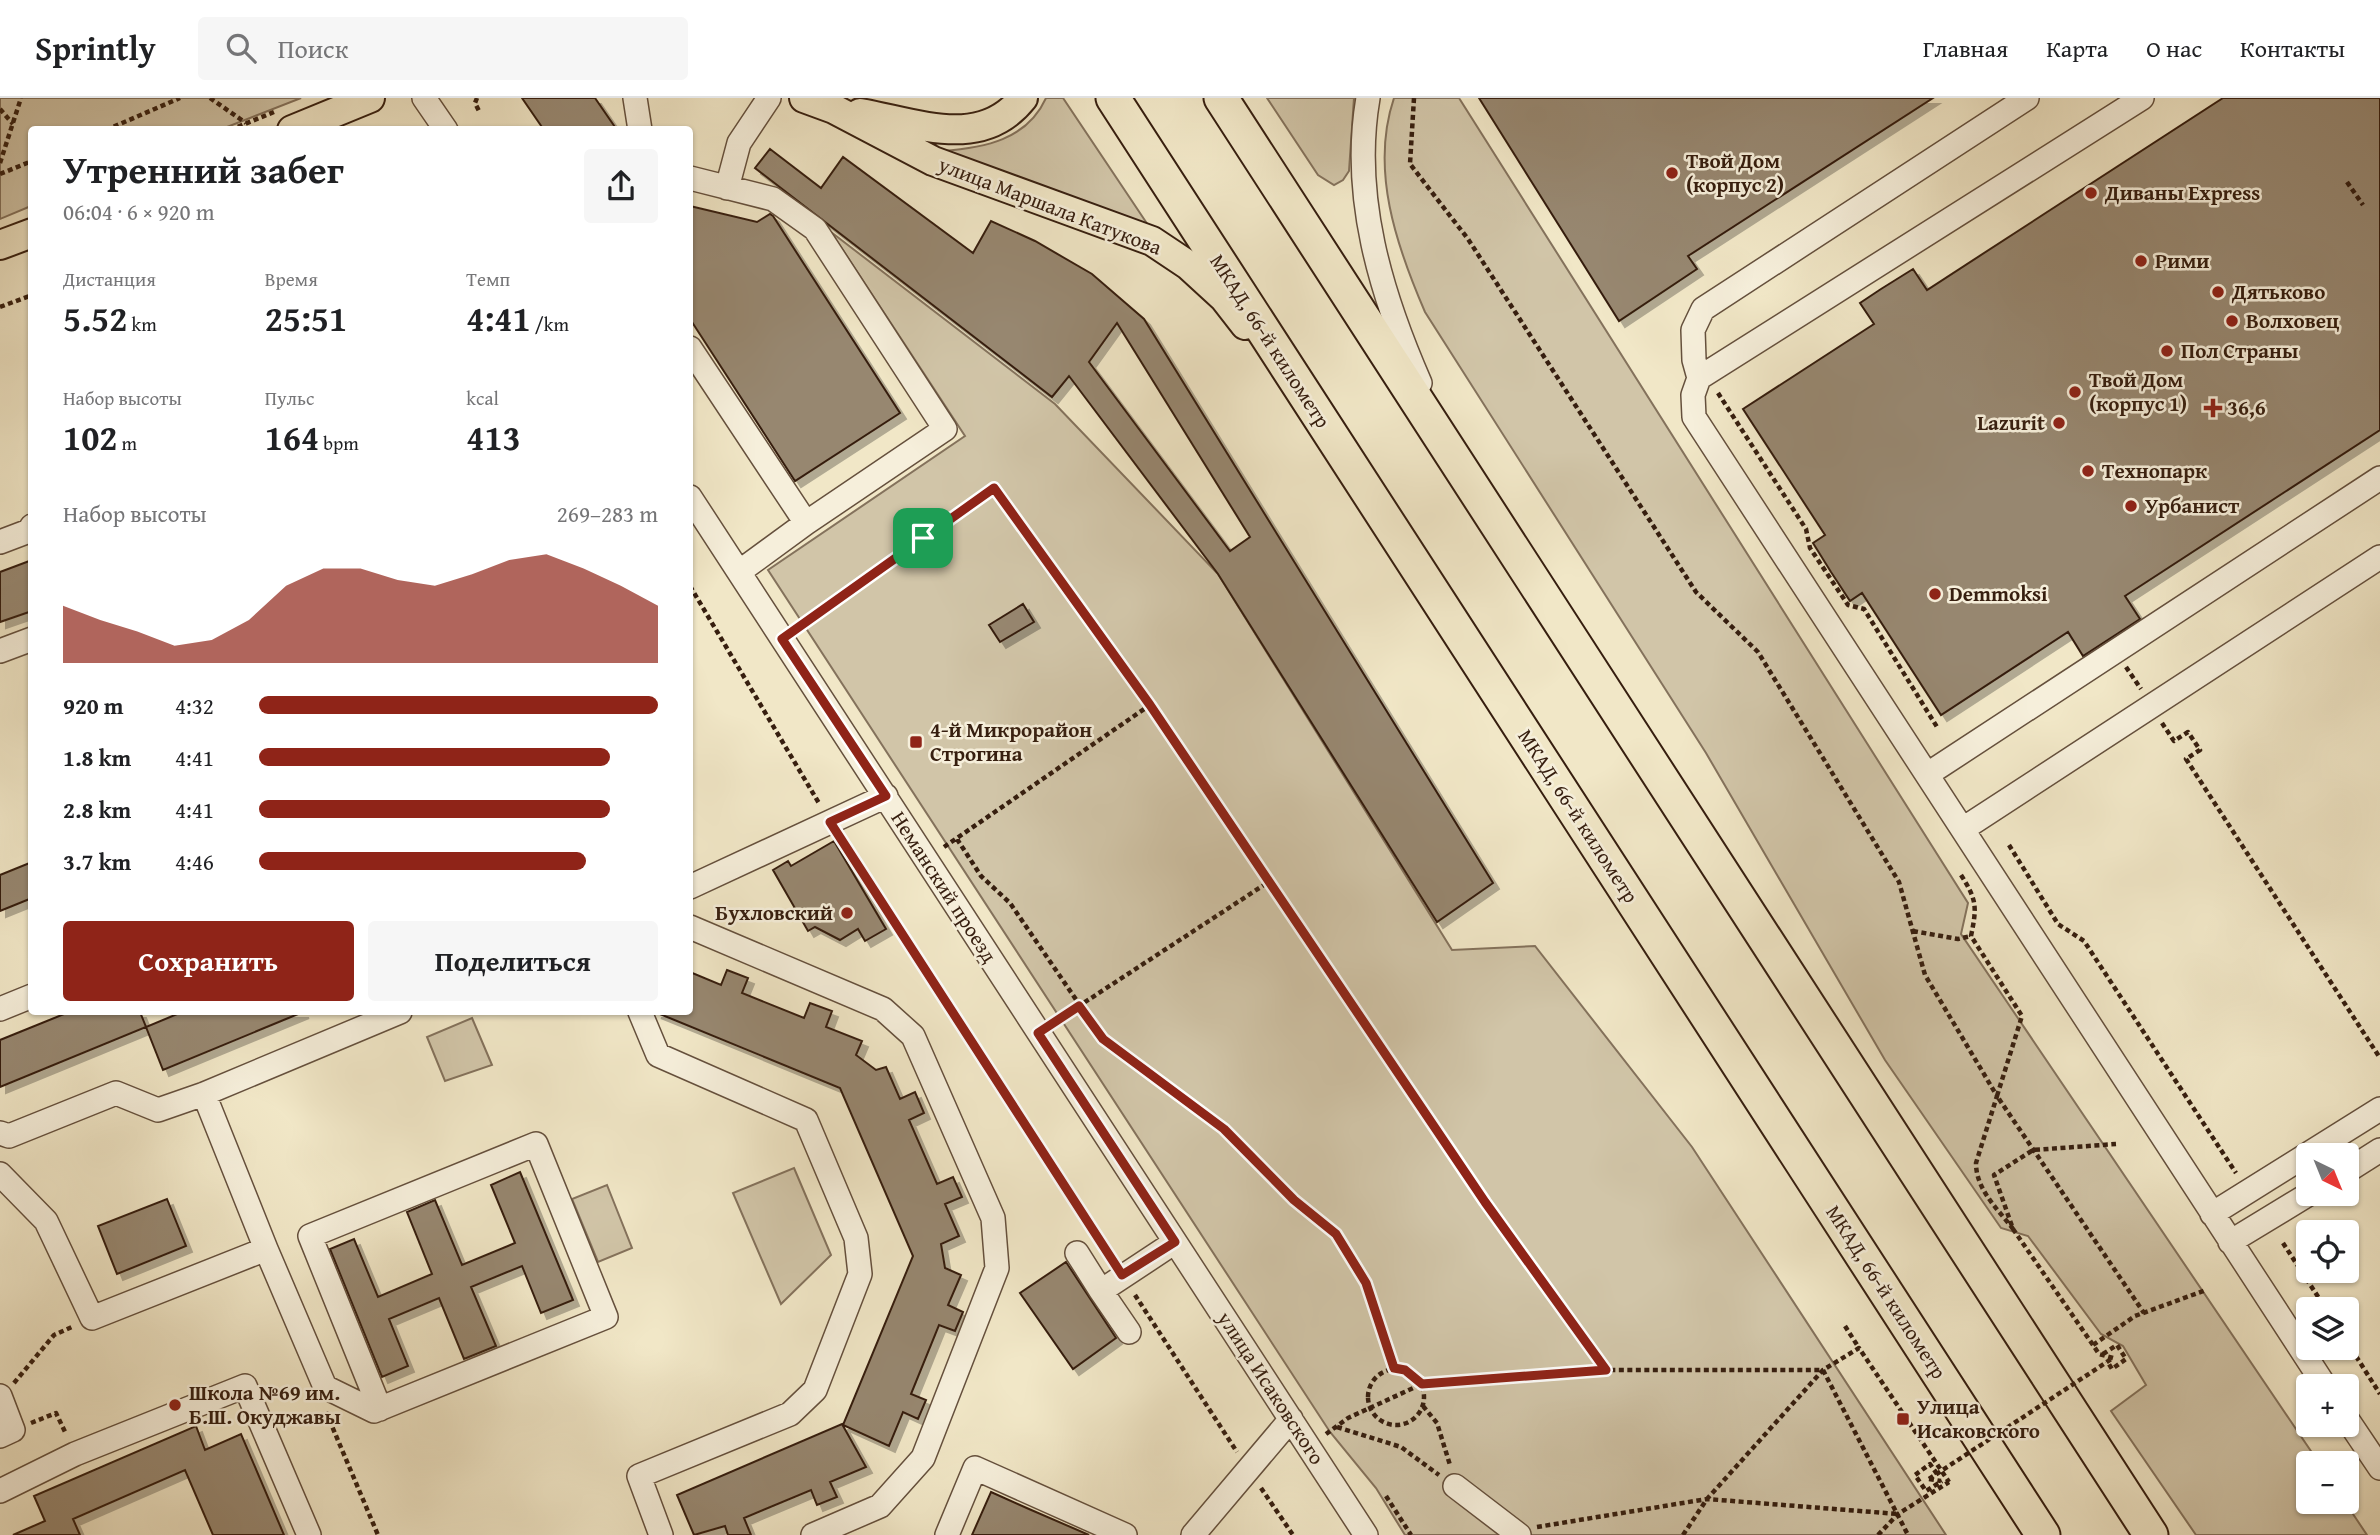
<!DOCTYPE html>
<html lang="ru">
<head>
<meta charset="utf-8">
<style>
  :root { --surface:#fff; --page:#f6f6f6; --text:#202124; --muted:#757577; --line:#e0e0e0; --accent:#8f2418 }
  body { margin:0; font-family:"Gentium Book Plus",serif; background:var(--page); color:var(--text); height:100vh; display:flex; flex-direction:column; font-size:26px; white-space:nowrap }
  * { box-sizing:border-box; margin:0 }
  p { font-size:23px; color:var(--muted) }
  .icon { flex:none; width:38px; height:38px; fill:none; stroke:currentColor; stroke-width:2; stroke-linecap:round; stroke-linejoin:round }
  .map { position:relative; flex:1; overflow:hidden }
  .panel { position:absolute; left:28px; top:28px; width:665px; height:889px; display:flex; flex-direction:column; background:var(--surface); border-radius:7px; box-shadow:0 2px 5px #0004 }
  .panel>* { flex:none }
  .needle { width:46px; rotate:137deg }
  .tools { position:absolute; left:2296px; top:1045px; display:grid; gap:14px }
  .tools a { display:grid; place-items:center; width:63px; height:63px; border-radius:7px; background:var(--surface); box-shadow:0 2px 5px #0004; font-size:35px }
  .pin { position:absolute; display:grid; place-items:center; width:60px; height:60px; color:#fff; margin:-30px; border-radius:14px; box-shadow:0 4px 10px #0006 }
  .round { display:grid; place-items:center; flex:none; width:74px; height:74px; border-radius:7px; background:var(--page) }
  .summary { display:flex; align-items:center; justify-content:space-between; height:119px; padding:0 35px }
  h1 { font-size:38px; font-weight:700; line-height:52px }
  .metrics { display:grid; grid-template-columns:repeat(3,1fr); gap:10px; height:119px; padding:7px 35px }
  .metrics div { display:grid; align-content:center }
  .metrics b { font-size:35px; font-weight:700 }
  .metrics small { font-size:19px; font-weight:400 }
  .metrics p { font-size:19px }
  .chart { height:196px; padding:14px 35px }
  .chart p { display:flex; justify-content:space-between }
  .chart svg { width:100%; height:126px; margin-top:7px; fill:var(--accent); opacity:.7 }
  .primary-button { display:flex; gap:14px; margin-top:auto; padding:14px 35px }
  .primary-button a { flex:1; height:80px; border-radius:7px; background:var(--accent); color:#fff; font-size:28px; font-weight:700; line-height:80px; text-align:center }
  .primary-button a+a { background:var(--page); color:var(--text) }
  ul { padding:0 35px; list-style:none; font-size:23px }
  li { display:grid; grid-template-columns:112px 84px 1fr; align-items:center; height:52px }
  li i { height:18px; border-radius:9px; background:var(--accent) }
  header { display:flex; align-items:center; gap:42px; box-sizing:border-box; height:98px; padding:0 35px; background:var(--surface); border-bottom:2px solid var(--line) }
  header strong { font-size:33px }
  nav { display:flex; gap:38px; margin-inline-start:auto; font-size:24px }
  .search { width:490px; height:63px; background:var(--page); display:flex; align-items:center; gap:18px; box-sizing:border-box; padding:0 24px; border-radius:7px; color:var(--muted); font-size:26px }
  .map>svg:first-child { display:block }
  .green { fill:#d1c5a8; stroke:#84725c; stroke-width:2 }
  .building { fill:#97876f; stroke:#361e0f; stroke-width:2; fill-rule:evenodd; filter:url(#shadow) }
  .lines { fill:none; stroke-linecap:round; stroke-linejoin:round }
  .minor-casing { stroke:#65503d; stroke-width:26 }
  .major-casing { stroke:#361e0f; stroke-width:32 }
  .highway-casing { stroke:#361e0f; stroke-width:37 }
  .path { stroke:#361e0f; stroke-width:4.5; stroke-dasharray:5 3.5; stroke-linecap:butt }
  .minor { stroke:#f6efdb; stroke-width:23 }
  .major { stroke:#f1e7c7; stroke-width:28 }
  .highway { stroke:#f1e7c7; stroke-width:33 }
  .path-bridge { stroke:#361e0f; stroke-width:4.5; stroke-dasharray:5 3.5; stroke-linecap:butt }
  .route-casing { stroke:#fff; stroke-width:14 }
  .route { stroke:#8f2418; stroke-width:9 }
  .poi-dot { fill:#8f2418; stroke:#f6efdb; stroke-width:2.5 }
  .labels { text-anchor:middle; stroke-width:5; stroke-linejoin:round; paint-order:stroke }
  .poi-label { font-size:21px; font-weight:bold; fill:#361e0f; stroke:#f6efdb; text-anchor:start }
  .street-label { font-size:21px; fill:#361e0f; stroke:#f6efdb }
</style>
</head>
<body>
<header>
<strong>Sprintly</strong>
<div class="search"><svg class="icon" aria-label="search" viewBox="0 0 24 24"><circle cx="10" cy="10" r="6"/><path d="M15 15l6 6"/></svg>Поиск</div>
<nav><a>Главная</a><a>Карта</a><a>О нас</a><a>Контакты</a></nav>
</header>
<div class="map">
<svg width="2380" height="1437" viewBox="0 0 2380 1437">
  <defs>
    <filter id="shadow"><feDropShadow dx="6" dy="6" stdDeviation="0" flood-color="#0004"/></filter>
  </defs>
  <rect width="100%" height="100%" fill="#f1e7c7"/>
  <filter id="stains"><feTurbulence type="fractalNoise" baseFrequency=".00286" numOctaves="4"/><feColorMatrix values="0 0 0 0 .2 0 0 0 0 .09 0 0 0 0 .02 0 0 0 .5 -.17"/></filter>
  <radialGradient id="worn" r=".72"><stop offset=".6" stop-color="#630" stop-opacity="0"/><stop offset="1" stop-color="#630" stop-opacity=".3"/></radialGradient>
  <!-- green -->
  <path class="green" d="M0,0H301L222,31L32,32L31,108L0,121Z
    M1046,0H1063L1148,127L942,53C984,50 1027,42 1046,0Z
    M1267,0H1354L1349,73L1343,82L1334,87L1318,77Z
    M1394,0H1459L1968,805L1961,836L2319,1365H2308V1404H2345L2367,1437H2196L2111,1313L2146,1287L2123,1248L2101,1236L2028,1138L2001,1130L1885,962L1706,655L1425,214C1396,147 1370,71 1394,0Z
    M831,134L1055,306L1218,476L1452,852L1535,848L1692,1049L1946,1437H1405L1376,1390L1330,1334L768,472L965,338Z
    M472,920L492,967L445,983L427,939Z
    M794,1070L831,1157L781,1206L733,1095Z
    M607,1087L632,1150L598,1164L572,1101Z"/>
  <!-- building -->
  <path class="building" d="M522,0H595L617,32H544Z
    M1479,0H1933L1688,158L1697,171L1619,223Z
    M2223,0H2380V332L2125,498L2140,521L2083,558L2068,534L1941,617L1862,495L1850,503L1831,474L1813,445L1825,437L1743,311L1874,226L1860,205L1881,191L1913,171L1927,192Z
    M770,51L821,90L843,59L973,155L991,123L1035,143L1092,176L1144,221L1493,785L1437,824L1218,476L1069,278L1052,299L755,70ZM1117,225L1250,439L1230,453L1089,264Z
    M690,108L757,124L770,116L773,118L900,315L795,383L690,221Z
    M32,462V513L0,524V474Z
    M1023,506L1034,524L1000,544L989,527Z
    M834,743L886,831L865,843L858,831L840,842L815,829L808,833L773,772L788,763L791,768Z
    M32,764V800L0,813V777Z
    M727,872L748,880L742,895L804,920L810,905L832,913L826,929L862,943L856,957L876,972L886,969L900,1001L915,994L924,1015L909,1022L937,1086L953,1079L962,1099L945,1106L959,1138L941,1146L945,1170L961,1177L948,1207L963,1214L955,1233L939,1227L911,1296L926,1302L918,1321L903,1314L889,1348L843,1327L913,1158L840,990L655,914H690V874L721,887Z
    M69,914H140L146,929L0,989V942Z
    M182,914H303L163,972L146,929Z
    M520,1074L573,1202L541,1215L522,1168L471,1189L496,1248L464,1261L439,1200L389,1221L408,1268L382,1279L330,1151L354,1141L378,1199L432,1176L407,1114L435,1102L462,1167L515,1145L491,1087Z
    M167,1101L186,1148L117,1176L98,1128Z
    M1066,1164L1116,1240L1073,1271L1020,1195Z
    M842,1326L866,1369L830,1384L837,1399L817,1407L811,1392L744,1420L751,1437H728L725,1428L694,1437L677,1397Z
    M196,1328L205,1352L241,1336L284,1437H213L185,1372L73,1421L80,1437H13L45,1423L34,1398Z
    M991,1394L1029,1411L1089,1437H972Z"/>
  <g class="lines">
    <defs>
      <path id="minor" d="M424,0L446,32
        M635,0L640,32
        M1368,0C1351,98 1381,196 1420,285
        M2027,0L1703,211L1693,232L1694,262L1699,280L1693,297L1694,319L2325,1288
        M690,80L773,101L815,131L945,331L806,425L690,250
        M727,90L739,45L769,0
        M1699,280L2142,0
        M690,399L1366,1437
        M0,444L29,433L32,428
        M739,474L806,425
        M0,553L32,541
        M1928,676L2380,380
        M1963,731L2380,459
        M690,789L886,698
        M690,829L883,911L913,938L993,1120L997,1170L923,1360L880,1408L813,1437
        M0,911L32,898
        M640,914L658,957L806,1022L856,1140L860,1176L815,1292L790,1316L639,1378L661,1437
        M204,996L266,1151
        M0,1035L9,1038L116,995L158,1012L204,996L400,914
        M2347,1073L2380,1052
        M0,1076L46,1123L92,1220L266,1151L325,1289L374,1313L606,1219L536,1046L310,1138L380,1311
        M2212,1116L2380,1011
        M2230,1144L2309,1096
        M1077,1155L1101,1193
        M1129,1234L1101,1193L1175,1144
        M0,1298L13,1332L0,1338
        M2347,1321L2380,1370
        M1455,1388L1519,1437
        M0,1393L75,1356L245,1288L309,1437
        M947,1437L975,1370L1125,1437
        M1193,1437L1291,1321"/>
      <path id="major" d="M804,0L834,11L933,63L1152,143L1188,167L1224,200L1245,227
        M860,15C917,25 981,53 1023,0
        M292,32L370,0
        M0,147L32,135"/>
      <path id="highway" d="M1113,0L2043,1437
        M1221,0L2151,1437"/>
    </defs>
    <!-- minor casing -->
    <use href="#minor" class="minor-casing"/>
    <!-- major casing -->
    <use href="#major" class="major-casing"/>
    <!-- highway casing -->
    <use href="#highway" class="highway-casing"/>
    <!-- path -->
    <path class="path" d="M210,0L246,25
      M477,0L475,5L479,13
      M1414,0L1410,66L1468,141L1696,494L1758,554L1899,784L1925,877L1997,998L1976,1065C1976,1092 1998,1111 2013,1131
      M0,11L13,26
      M106,32L180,0
      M230,32L274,14
      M0,65L21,0
      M0,76L32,63
      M2347,84L2363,107
      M0,209L32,197
      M1718,295L1806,431L1810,450L1848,507L1864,511L1937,629
      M690,488L820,707
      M799,529L994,390L1150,607
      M2126,569L2141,591
      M2162,625L2174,643L2188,634L2200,652L2186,661L2380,960
      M841,741L1111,1160
      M957,741L981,778L1010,805L1103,941L1224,1031L1294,1102L1337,1136L1366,1185L1394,1270
      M2009,747L2058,826L2084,843L2236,1075
      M944,749L1150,607L1270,783L1056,923
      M1961,777C1977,802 1977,809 1971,838L2022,918L1997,998L2144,1215
      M1270,783L1485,1104L1606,1272
      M1913,833L1958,841L1971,838
      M2283,1145L2326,1211
      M1135,1197L1237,1354
      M1845,1228L1859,1250
      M2347,1244L2380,1296
      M2093,1247L2013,1131L1994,1077L2033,1052L2116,1046
      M2103,1256L2117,1247L2126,1261L2112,1271L2107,1263
      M2113,1260L2099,1256L2093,1247L2135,1218L2206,1192
      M1368 1299a28 28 0 1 1 56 0a28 28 0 1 1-56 0Z
      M1823,1272L1908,1437
      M14,1285L54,1237L72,1229
      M1423,1308L1437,1325L1450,1367
      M326,1314L378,1437
      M31,1325L56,1315L66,1336
      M1337,1329L1401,1349L1439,1377
      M1326,1336L1348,1320L1422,1286L1606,1272H1823
      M1937,1376L1930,1366L1915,1377L1926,1393L1942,1383
      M1929,1381L1941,1383
      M1261,1390L1293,1437
      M1386,1398L1411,1437
      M1537,1429L1707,1401L1898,1416
      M1683,1437L1707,1401L1823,1272L1859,1250L1949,1384
      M1878,1437L1898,1416L1949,1384"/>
    <!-- minor -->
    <use href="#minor" class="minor"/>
    <!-- major -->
    <use href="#major" class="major"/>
    <!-- highway -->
    <use href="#highway" class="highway"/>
    <!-- path-bridge -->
    <path class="path-bridge" d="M1929,1381L2113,1260"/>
  </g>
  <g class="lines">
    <defs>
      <path id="route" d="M994,390L1150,607L1485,1104L1606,1272L1422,1286L1405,1272L1394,1270L1366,1185L1336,1136L1294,1102L1224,1031L1103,941L1079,908L1038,935L1175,1144L1122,1177L830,724L886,698L782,541Z"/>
    </defs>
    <!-- route casing -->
    <use href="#route" class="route-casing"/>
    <!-- route -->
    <use href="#route" class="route"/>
  </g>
  <!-- markers -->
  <g class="poi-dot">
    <circle cx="1672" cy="75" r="7"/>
    <circle cx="2091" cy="95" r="7"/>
    <circle cx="2141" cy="163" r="7"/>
    <circle cx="2218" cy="194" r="7"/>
    <circle cx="2232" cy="223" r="7"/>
    <circle cx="2167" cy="253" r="7"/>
    <circle cx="2075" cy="294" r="7"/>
    <path d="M2209.5 299.5h7v7h7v7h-7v7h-7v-7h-7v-7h7z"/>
    <circle cx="2059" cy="325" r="7"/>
    <circle cx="2088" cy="373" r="7"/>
    <circle cx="2131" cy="408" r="7"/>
    <circle cx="1935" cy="496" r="7"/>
    <rect x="909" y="637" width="14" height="14" rx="3.5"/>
    <circle cx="847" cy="815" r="7"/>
    <circle cx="175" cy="1307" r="7"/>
    <rect x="1896" y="1314" width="14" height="14" rx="3.5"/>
  </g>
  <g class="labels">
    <!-- poi labels -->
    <g class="poi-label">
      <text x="1686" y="70">Твой Дом<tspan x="1686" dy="24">(корпус 2)</tspan></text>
      <text x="2105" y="102">Диваны Express</text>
      <text x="2155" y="170">Рими</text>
      <text x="2232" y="201">Дятьково</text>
      <text x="2246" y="230">Волховец</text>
      <text x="2181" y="260">Пол Страны</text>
      <text x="2089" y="289">Твой Дом<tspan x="2089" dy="24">(корпус 1)</tspan></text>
      <text x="2227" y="317">36,6</text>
      <text x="2045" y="332" text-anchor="end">Lazurit</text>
      <text x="2102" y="380">Технопарк</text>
      <text x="2145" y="415">Урбанист</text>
      <text x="1949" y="503">Demmoksi</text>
      <text x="930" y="639">4-й Микрорайон<tspan x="930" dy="24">Строгина</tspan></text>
      <text x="833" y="822" text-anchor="end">Бухловский</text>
      <text x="189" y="1302">Школа №69 им.<tspan x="189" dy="24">Б.Ш. Окуджавы</tspan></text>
      <text x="1917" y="1316">Улица<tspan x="1917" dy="24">Исаковского</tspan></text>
    </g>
    <!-- street labels -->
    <g class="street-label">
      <text transform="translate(1050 108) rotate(21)" y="7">улица Маршала Катукова</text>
      <text transform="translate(1270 243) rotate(57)" y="7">МКАД, 66-й километр</text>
      <text transform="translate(1578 718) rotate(57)" y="7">МКАД, 66-й километр</text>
      <text transform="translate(944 789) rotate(57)" y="7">Неманский проезд</text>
      <text transform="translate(1886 1194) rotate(57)" y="7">МКАД, 66-й километр</text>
      <text transform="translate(1271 1290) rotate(57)" y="7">улица Исаковского</text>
    </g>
  </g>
  <rect width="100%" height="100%" filter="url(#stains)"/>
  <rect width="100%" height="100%" fill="url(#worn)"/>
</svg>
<div class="tools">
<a><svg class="needle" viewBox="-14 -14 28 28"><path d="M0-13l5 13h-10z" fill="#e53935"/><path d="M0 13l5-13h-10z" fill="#757577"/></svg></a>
<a><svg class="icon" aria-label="locate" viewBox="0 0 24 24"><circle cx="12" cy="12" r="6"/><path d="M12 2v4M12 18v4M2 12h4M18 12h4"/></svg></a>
<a><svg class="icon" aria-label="layers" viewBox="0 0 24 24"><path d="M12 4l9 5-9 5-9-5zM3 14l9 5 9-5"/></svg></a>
<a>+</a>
<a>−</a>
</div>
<div class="pin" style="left:923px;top:440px;background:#1e9e55"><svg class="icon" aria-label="arrive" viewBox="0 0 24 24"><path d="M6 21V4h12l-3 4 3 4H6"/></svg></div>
<section class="panel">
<div class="summary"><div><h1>Утренний забег</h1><p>06:04 · 6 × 920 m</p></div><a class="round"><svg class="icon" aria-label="share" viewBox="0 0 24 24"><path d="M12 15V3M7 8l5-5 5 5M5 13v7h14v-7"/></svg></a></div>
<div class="metrics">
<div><p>Дистанция</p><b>5.52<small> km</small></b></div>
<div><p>Время</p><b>25:51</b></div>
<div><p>Темп</p><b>4:41<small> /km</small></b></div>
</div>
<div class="metrics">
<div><p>Набор высоты</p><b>102<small> m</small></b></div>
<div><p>Пульс</p><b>164<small> bpm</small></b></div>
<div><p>kcal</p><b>413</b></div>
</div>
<div class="chart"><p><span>Набор высоты</span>269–283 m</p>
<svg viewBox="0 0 160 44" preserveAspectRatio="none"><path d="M0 44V24L10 29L20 33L30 38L40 36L50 29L60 17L70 11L80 11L90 15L100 17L110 13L120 8L130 6L140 11L150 17L160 24V44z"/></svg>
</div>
<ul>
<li><b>920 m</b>4:32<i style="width:100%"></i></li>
<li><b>1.8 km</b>4:41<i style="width:88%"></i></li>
<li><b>2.8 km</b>4:41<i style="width:88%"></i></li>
<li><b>3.7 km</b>4:46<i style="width:82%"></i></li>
</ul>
<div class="primary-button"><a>Сохранить</a><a>Поделиться</a></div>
</section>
</div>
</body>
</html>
